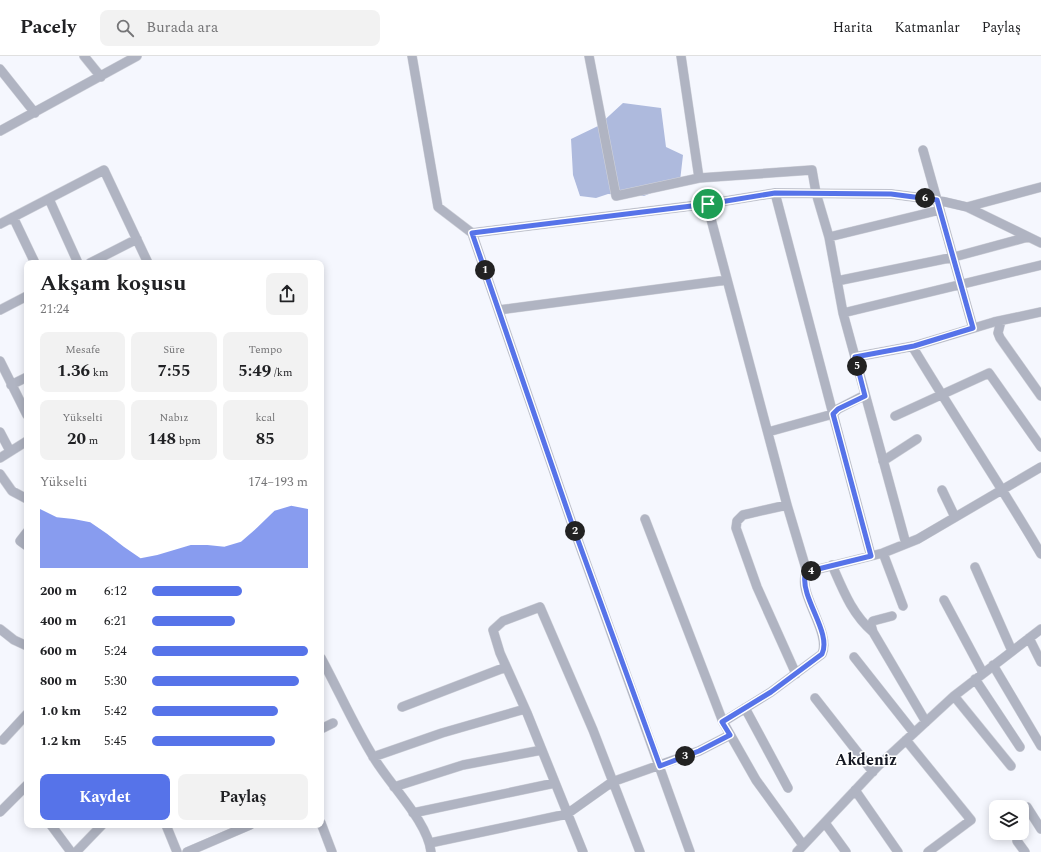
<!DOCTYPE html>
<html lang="tr">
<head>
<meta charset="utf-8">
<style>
  :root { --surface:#fff; --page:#f2f2f2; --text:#202124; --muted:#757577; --line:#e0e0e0; --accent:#5673e9 }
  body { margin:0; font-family:Spectral,serif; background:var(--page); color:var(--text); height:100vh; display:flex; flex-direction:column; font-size:15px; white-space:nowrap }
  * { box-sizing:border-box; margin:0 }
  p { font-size:13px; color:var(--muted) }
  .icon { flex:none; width:22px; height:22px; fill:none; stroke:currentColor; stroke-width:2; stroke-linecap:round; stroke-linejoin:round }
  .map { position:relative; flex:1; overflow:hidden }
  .details { position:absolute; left:24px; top:204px; width:300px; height:568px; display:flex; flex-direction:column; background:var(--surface); border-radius:8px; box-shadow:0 2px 10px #0003 }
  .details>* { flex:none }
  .tools { position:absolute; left:989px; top:744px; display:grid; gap:8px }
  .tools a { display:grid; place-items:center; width:40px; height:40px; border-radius:8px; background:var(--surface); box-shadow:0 2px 10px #0003; font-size:20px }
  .pin { position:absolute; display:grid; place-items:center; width:34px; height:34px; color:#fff; margin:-17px; border:2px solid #fff; border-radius:50%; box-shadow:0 1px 4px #0007 }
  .km { position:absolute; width:20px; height:20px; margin:-10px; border-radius:50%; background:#222; color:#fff; font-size:11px; line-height:20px; text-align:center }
  .round { display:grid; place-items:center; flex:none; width:42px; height:42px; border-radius:8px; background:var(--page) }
  .head { display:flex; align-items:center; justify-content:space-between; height:68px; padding:0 16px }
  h1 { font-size:22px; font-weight:700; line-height:30px }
  .metrics { display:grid; grid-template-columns:repeat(3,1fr); gap:6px; height:68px; padding:4px 16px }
  .metrics div { display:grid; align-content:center; border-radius:8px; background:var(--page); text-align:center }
  .metrics b { font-size:17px; font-weight:700 }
  .metrics small { font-size:11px; font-weight:400 }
  .metrics p { font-size:11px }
  .chart { height:112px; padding:8px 16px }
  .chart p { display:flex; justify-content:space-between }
  .chart svg { width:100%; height:72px; margin-top:4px; fill:var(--accent); opacity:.7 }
  .cta { display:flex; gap:8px; margin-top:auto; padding:8px 16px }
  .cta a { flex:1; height:46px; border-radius:8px; background:var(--accent); color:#fff; font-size:16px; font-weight:700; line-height:46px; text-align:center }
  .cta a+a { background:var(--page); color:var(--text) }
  ul { padding:0 16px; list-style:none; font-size:13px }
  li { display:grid; grid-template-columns:64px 48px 1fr; align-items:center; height:30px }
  li i { height:10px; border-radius:5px; background:var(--accent) }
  header { display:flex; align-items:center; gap:24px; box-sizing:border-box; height:56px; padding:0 20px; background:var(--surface); border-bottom:1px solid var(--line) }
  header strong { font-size:19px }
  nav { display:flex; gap:22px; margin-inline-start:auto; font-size:14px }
  .search { width:280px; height:36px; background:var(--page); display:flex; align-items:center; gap:10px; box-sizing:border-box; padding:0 14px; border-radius:8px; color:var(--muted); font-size:15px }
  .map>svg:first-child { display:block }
  .water { fill:#aebadd }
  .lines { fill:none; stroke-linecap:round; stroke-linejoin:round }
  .minor-casing { stroke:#d1d3db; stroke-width:10 }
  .minor { stroke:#b0b4c2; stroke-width:9 }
  .route-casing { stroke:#fff; stroke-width:8 }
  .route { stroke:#5673e9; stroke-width:5 }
  .labels { text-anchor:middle; stroke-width:3; stroke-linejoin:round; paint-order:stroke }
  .district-label { font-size:16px; font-weight:bold; fill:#141722; stroke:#fff }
</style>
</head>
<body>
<header>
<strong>Pacely</strong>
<div class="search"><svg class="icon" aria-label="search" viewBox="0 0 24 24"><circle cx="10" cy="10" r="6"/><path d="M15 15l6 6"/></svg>Burada ara</div>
<nav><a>Harita</a><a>Katmanlar</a><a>Paylaş</a></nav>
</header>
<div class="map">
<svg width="1041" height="796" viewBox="0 0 1041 796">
  <rect width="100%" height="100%" fill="#f5f7fe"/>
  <!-- water -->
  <path class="water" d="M623,47L661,52L666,91L683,99L680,125L644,140L608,138L596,142L580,140L573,119L571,83L598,70Z"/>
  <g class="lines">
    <defs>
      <path id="minor" d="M84,0L101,21
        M412,0L438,151L472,177L571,465L690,796
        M589,0L616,140L699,122
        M681,0L699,122L812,114L816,137L829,181L843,257L906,488
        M0,13L35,57
        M0,75L137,0
        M923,94L973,272
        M49,143L78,207
        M707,148L787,449L807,516
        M967,151L1041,131
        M13,161L35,207
        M0,168L104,114L148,207
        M472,177L707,148L775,137L891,138L937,144L967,151L1041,187
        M829,181L940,154
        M90,207L137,183
        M837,225L954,201L1028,181
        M0,254L27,240
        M499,254L727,224
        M843,257L1041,209
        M1001,265L998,277L1000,282L1041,340
        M912,290C954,360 1000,428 1041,498
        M855,301L914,290L994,266L1041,256
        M0,305L27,359
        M11,329L27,321
        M865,339L838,353L833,358L871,500
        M895,360L989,317L1041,391
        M0,376L10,395
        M768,376L833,358L775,137
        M0,402L27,385
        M883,405L917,383
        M0,418L12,435L27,443
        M942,434L955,461
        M787,449L743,459L737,465L736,472L757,531L796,618
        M645,463L723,666L756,724L803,789
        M27,476L20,485L27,490
        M883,497L903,550
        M832,509C843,534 852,558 873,576
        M975,511L1012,595
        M944,544L983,617
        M892,560L873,565L871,569L873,576L926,666
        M0,573L14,584L27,590
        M1029,582L1041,606
        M854,601L914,677
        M321,602C339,635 354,670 374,702C390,729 428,766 431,796
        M993,609L1041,690
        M975,623L1020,691
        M954,640L1011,710
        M815,642L873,716
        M402,651L506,611
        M745,652L788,732
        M723,666L771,636L822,598C832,576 795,535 807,516L883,497L918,483L1041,411
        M321,673L333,667
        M3,684L27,658
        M906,684L971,764L928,796
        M373,701L442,677L525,653
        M394,731L463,709L542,694
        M855,734L898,796
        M1027,751L1041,773
        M0,756L27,729
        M413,757L555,727
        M321,767L332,796
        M825,767L846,796
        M51,769L71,796
        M166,769L177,796
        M1017,785L1025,796
        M430,787L567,758L612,726L699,695L730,679
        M76,796L102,769
        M187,796L250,769
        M583,796L527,657L500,597L493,574L503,565L540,551L593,674L640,796
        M797,796L878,710L954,640L1041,573"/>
    </defs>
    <!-- minor casing -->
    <use href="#minor" class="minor-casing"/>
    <!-- minor -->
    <use href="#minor" class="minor"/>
  </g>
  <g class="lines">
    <defs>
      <path id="route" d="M775,137L891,138L937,144L973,272L914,290L855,301L865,340L838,353L833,358L871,500L810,515L805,519C801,543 832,577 822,598L771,636L722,666L730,679L699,695L660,710L571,465L472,177L708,148Z"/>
    </defs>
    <!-- route casing -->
    <use href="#route" class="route-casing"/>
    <!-- route -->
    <use href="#route" class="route"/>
  </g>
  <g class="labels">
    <!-- district labels -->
    <g class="district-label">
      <text x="866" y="709">Akdeniz</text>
    </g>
  </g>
</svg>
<div class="tools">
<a><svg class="icon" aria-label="layers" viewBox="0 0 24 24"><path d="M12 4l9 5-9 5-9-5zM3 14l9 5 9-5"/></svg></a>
</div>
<div class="pin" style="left:708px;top:148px;background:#1e9e55"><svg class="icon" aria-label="arrive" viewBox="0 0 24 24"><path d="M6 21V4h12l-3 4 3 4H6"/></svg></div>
<b class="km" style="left:485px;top:214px">1</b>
<b class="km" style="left:575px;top:475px">2</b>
<b class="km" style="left:685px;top:700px">3</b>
<b class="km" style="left:811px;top:515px">4</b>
<b class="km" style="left:857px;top:310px">5</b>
<b class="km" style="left:925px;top:142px">6</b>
<section class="details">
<div class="head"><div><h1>Akşam koşusu</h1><p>21:24</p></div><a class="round"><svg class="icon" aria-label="share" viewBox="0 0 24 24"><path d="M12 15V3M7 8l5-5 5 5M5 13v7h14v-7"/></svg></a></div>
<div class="metrics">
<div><p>Mesafe</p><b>1.36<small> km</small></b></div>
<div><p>Süre</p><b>7:55</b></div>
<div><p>Tempo</p><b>5:49<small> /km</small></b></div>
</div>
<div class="metrics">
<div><p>Yükselti</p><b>20<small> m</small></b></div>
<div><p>Nabız</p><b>148<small> bpm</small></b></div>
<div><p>kcal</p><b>85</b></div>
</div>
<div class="chart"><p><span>Yükselti</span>174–193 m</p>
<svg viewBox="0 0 160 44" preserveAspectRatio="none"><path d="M0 44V8L10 13L20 14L30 16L40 23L50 31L60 38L70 36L80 33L90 30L100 30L110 31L120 28L130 19L140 9L150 6L160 8V44z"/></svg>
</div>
<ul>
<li><b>200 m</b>6:12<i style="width:58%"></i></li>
<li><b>400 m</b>6:21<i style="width:53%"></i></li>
<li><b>600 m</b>5:24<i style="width:100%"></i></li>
<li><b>800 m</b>5:30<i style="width:94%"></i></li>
<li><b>1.0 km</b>5:42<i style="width:81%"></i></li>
<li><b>1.2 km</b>5:45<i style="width:79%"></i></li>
</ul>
<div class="cta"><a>Kaydet</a><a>Paylaş</a></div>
</section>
</div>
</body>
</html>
